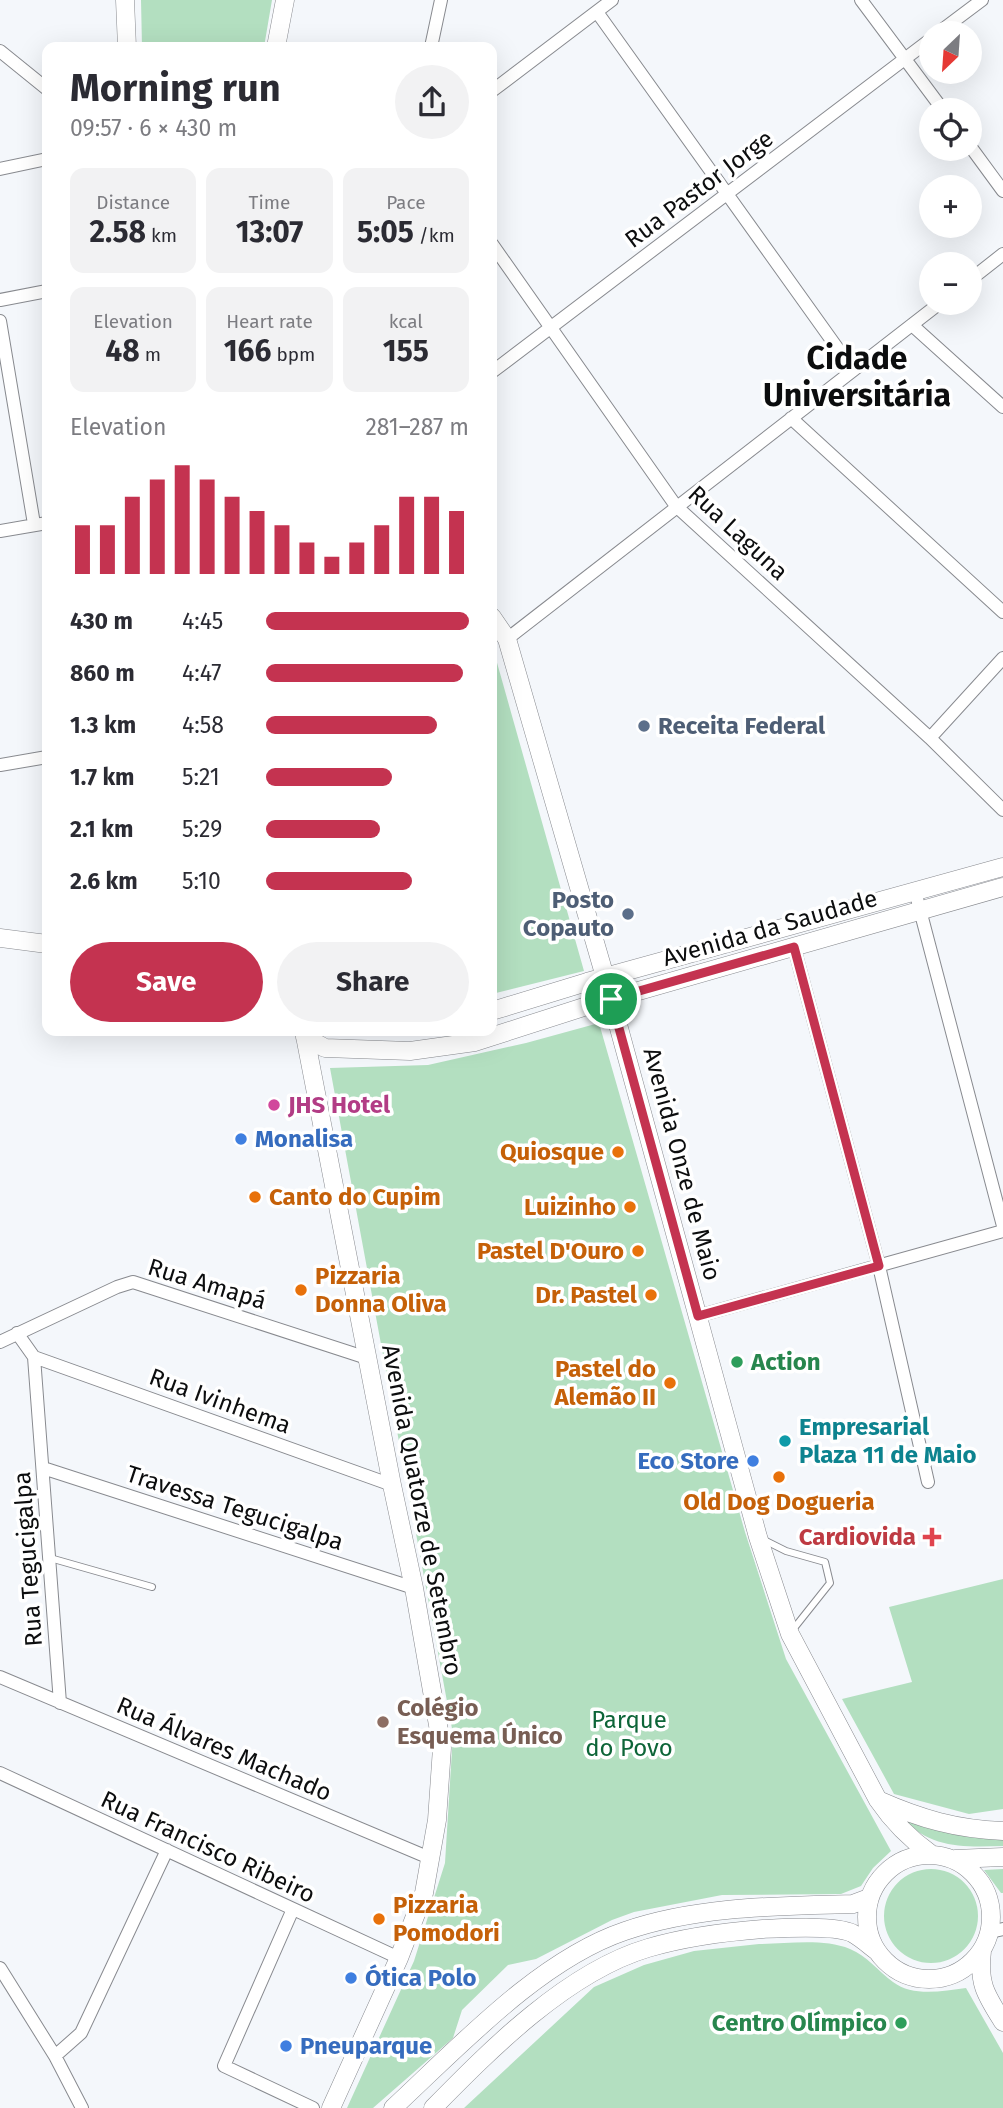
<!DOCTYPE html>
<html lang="en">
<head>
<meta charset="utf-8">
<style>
  :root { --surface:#fff; --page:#f2f2f3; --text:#2b2b33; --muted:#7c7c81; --accent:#c43350 }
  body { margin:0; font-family:"Fira Sans",sans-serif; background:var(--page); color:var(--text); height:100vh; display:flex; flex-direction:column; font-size:26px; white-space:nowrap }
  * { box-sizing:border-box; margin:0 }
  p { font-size:23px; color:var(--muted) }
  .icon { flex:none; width:38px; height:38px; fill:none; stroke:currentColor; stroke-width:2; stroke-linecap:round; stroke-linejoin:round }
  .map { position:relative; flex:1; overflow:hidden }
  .side { position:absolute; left:42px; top:42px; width:455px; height:994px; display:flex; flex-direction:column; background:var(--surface); border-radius:14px; box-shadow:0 7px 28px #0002 }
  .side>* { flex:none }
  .needle { width:46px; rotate:205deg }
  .fabs { position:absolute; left:919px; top:21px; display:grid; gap:14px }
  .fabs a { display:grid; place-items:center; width:63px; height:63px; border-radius:50%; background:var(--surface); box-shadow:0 7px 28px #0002; font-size:35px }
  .pin { position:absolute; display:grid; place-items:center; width:60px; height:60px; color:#fff; margin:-30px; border:4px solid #fff; border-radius:50%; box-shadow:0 2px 7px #0007 }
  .round { display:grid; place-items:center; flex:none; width:74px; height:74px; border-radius:37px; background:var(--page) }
  .summary { display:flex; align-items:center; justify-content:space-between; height:119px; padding:0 28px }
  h1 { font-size:38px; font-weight:700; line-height:52px }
  .stats { display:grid; grid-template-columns:repeat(3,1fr); gap:10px; height:119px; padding:7px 28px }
  .stats div { display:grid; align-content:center; border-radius:14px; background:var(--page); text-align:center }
  .stats b { font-size:30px; font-weight:700 }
  .stats small { font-size:19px; font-weight:400 }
  .stats p { font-size:19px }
  .chart { height:196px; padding:14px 28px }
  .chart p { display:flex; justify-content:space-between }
  .chart svg { width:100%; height:126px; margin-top:7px; stroke:var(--accent); stroke-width:6 }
  .primary-button { display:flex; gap:14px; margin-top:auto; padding:14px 28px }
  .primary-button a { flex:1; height:80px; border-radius:42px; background:var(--accent); color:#fff; font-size:28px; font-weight:700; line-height:80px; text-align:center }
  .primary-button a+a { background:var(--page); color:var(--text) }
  ul { padding:0 28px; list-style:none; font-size:23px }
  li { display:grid; grid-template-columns:112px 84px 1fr; align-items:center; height:52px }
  li i { height:18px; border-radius:9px; background:var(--accent) }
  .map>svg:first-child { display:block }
  .green { fill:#b3dfc0 }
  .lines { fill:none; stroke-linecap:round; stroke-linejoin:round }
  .lane-casing { stroke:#888a8f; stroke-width:8 }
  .street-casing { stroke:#888a8f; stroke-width:14 }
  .secondary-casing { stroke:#888a8f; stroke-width:19 }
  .lane { stroke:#fff; stroke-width:6 }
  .street { stroke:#fff; stroke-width:12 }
  .secondary { stroke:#fff; stroke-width:18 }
  .route-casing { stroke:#fff; stroke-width:14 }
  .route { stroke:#c43350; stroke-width:9 }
  .service-dot { fill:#5c6f8a; stroke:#fff; stroke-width:2.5 }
  .hotel-dot { fill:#d1479c; stroke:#fff; stroke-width:2.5 }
  .shop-dot { fill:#3f7fe0; stroke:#fff; stroke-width:2.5 }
  .food-dot { fill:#e8710a; stroke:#fff; stroke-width:2.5 }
  .leisure-dot { fill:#2e9e5b; stroke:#fff; stroke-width:2.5 }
  .culture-dot { fill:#0f9aa8; stroke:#fff; stroke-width:2.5 }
  .health-dot { fill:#e0444e; stroke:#fff; stroke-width:2.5 }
  .education-dot { fill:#8d6e63; stroke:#fff; stroke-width:2.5 }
  .labels { text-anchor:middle; stroke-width:7; stroke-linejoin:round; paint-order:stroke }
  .street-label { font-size:24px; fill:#0c0d0e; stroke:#fff }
  .service-label { font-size:24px; font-weight:bold; fill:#4e5e75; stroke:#fff; text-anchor:start }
  .hotel-label { font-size:24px; font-weight:bold; fill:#b23c85; stroke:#fff; text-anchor:start }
  .shop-label { font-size:24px; font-weight:bold; fill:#366cbe; stroke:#fff; text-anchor:start }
  .food-label { font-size:24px; font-weight:bold; fill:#c56008; stroke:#fff; text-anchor:end }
  .leisure-label { font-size:24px; font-weight:bold; fill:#27864d; stroke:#fff; text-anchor:start }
  .culture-label { font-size:24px; font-weight:bold; fill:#0d838f; stroke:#fff; text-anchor:start }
  .health-label { font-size:24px; font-weight:bold; fill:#be3a42; stroke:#fff; text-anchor:end }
  .education-label { font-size:24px; font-weight:bold; fill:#785e54; stroke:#fff; text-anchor:start }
  .park-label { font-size:24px; fill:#0d6538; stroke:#fff }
  .district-label { font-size:32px; font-weight:bold; fill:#0c0d0e; stroke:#fff }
</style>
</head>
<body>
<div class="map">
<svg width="1003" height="2108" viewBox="0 0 1003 2108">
  <rect width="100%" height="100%" fill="#f4f7fb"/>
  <!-- green -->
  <path class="green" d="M141,0H272L264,47H142Z
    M492,645L584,971L492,994Z
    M599,1023L745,1532L786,1659L891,1851L873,1868L861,1886L841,1894L722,1895L634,1912L612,1920L536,1959L508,1965L462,2010L453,2038L373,2108H347L414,1961L445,1863L453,1734L330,1068L428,1065L526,1043Z
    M1003,1579V1809L969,1814L894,1794L842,1699L912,1682L889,1607Z
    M902,1818L1003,1836V1846C963,1847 931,1849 902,1818Z
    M1003,1869V1893H1001L984,1870Z
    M884 1916a47 47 0 1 1 94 0a47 47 0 1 1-94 0Z
    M759,1944C787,1944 823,1938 850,1949C867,1956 878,1971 893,1982C913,1997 942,1991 966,1988L1003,2053V2108H464L594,1987L644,1965L694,1951Z"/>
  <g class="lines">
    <defs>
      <path id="lane" d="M764,1540L786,1551L825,1562L830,1583L791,1632
        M50,1558L152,1587"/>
      <path id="street" d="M861,0L943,110
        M597,12L853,370
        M938,33L982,0
        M431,47L441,0
        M0,51L47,89
        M492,91L612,0
        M970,146L1003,191
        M0,169L47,159
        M492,244L676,506L930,738L1003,810
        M970,280L1003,254
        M0,300L47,291
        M0,321L34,524
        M912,325L1003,407
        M492,372L931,39
        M791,418L1003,612
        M0,531L47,523
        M507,639L940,303
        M930,738L1003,658
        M0,765L47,757
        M915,891L1003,1226
        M794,947L879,1266L928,1482
        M698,1316L1003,1231
        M17,1333L34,1357L60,1703
        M0,1342L117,1287L133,1282L367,1358
        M34,1357L392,1485
        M43,1468L414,1588
        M0,1677L432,1859
        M0,1773L399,1958
        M293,1909L224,2066L313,2108
        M990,1932L1003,1929
        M0,1968L55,2056L82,2108
        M55,2056L81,2033L167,1850"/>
      <path id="secondary" d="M125,0L127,47
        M276,47L285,0
        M492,617L507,639L605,977L758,1537L790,1634L878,1800C893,1822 910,1839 931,1854
        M0,938L47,944
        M492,1011L587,982L1003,867
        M304,1031L392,1485L414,1588L442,1748L437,1820L424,1893L399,1958L331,2108
        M305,1037L325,1048L410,1051L475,1042L593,1004L1003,887
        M878,1800C921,1819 956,1829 1003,1831
        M867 1917a62 62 0 1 1 124 0a62 62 0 1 1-124 0Z
        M955,1859L1003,1857
        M982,1951C978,1984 986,1995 1003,2022
        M393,2108C459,2047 539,1960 625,1931C697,1906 778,1906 853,1904L869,1898
        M433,2108C491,2049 567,1972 648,1948C685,1937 724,1932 763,1929C783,1928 835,1925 852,1933C861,1938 870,1946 878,1952"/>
    </defs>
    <!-- lane casing -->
    <use href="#lane" class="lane-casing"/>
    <!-- street casing -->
    <use href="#street" class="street-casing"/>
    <!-- secondary casing -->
    <use href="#secondary" class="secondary-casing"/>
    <!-- lane -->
    <use href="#lane" class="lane"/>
    <!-- street -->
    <use href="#street" class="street"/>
    <!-- secondary -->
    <use href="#secondary" class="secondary"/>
  </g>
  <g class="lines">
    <defs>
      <path id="route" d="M794,947L879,1266L698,1316L611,999Z"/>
    </defs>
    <!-- route casing -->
    <use href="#route" class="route-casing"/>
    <!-- route -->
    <use href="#route" class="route"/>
  </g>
  <!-- markers -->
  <g class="service-dot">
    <circle cx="644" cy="726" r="7"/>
    <circle cx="628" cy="914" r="7"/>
  </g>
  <circle class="hotel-dot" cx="274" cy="1105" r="7"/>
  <g class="shop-dot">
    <circle cx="241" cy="1139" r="7"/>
    <circle cx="753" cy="1461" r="7"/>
    <circle cx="351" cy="1978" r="7"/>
    <circle cx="286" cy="2046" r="7"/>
  </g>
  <g class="food-dot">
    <circle cx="618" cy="1152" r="7"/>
    <circle cx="255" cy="1197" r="7"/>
    <circle cx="630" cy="1207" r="7"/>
    <circle cx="638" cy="1251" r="7"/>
    <circle cx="301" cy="1290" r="7"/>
    <circle cx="651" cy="1295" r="7"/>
    <circle cx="670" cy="1383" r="7"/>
    <circle cx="779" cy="1477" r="7"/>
    <circle cx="379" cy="1919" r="7"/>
  </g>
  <g class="leisure-dot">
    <circle cx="737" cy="1362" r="7"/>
    <circle cx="901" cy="2023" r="7"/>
  </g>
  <circle class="culture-dot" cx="785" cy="1441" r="7"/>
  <path class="health-dot" d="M928.5 1526.5h7v7h7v7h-7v7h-7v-7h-7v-7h7z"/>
  <circle class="education-dot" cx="383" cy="1722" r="7"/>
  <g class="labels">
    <!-- street labels -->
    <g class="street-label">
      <text transform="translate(699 189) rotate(-37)" y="8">Rua Pastor Jorge</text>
      <text transform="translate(738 533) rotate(43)" y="8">Rua Laguna</text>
      <text transform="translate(770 928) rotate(-16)" y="8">Avenida da Saudade</text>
      <text transform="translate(682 1164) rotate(75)" y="8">Avenida Onze de Maio</text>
      <text transform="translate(207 1284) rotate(17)" y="8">Rua Amapá</text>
      <text transform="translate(220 1401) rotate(20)" y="8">Rua Ivinhema</text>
      <text transform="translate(235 1508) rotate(18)" y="8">Travessa Tegucigalpa</text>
      <text transform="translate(422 1510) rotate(79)" y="8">Avenida Quatorze de Setembro</text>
      <text transform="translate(28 1559) rotate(-94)" y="8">Rua Tegucigalpa</text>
      <text transform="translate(224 1749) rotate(23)" y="8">Rua Álvares Machado</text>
      <text transform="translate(208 1847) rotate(25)" y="8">Rua Francisco Ribeiro</text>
    </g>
    <!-- service labels -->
    <g class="service-label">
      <text x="658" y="734">Receita Federal</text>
      <text x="614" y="908" text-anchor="end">Posto<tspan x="614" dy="28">Copauto</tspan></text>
    </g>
    <!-- hotel labels -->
    <g class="hotel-label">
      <text x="288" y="1113">JHS Hotel</text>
    </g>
    <!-- shop labels -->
    <g class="shop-label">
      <text x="255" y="1147">Monalisa</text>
      <text x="739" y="1469" text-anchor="end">Eco Store</text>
      <text x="365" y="1986">Ótica Polo</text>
      <text x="300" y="2054">Pneuparque</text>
    </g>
    <!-- food labels -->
    <g class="food-label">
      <text x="604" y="1160">Quiosque</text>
      <text x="269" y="1205" text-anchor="start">Canto do Cupim</text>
      <text x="616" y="1215">Luizinho</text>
      <text x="624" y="1259">Pastel D'Ouro</text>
      <text x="315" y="1284" text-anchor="start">Pizzaria<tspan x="315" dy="28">Donna Oliva</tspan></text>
      <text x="637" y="1303">Dr. Pastel</text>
      <text x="656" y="1377">Pastel do<tspan x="656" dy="28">Alemão II</tspan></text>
      <text x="779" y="1510" text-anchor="middle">Old Dog Dogueria</text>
      <text x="393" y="1913" text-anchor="start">Pizzaria<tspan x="393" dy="28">Pomodori</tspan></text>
    </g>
    <!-- leisure labels -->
    <g class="leisure-label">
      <text x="751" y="1370">Action</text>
      <text x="887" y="2031" text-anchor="end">Centro Olímpico</text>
    </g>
    <!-- culture labels -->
    <g class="culture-label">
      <text x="799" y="1435">Empresarial<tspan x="799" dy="28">Plaza 11 de Maio</tspan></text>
    </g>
    <!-- health labels -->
    <g class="health-label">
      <text x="916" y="1545">Cardiovida</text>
    </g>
    <!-- education labels -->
    <g class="education-label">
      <text x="397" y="1716">Colégio<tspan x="397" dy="28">Esquema Único</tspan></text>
    </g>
    <!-- park labels -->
    <g class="park-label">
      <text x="629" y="1728">Parque<tspan x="629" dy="28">do Povo</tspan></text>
    </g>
    <!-- district labels -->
    <g class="district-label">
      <text x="857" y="369">Cidade<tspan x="857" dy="37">Universitária</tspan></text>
    </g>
  </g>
</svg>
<div class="fabs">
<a><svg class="needle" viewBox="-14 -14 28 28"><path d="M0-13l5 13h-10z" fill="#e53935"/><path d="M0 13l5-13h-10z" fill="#7c7c81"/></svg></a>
<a><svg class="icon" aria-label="locate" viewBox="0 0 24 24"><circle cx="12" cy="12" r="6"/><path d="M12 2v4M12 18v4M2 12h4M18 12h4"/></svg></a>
<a>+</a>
<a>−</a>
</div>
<div class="pin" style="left:611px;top:999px;background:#1e9e55"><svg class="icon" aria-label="arrive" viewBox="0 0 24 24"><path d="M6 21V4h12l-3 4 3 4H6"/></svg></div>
<section class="side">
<div class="summary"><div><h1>Morning run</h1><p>09:57 · 6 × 430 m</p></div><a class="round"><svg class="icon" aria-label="share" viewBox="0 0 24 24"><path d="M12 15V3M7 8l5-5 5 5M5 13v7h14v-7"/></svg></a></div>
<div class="stats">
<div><p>Distance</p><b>2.58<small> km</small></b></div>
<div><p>Time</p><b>13:07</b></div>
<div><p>Pace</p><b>5:05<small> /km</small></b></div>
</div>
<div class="stats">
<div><p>Elevation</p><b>48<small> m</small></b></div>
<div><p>Heart rate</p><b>166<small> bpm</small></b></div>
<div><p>kcal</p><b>155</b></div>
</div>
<div class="chart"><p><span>Elevation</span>281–287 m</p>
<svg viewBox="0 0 160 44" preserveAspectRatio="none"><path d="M5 44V27M15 44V27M25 44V17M35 44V11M45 44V6M55 44V11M65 44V17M75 44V22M85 44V27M95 44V33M105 44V38M115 44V33M125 44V27M135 44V17M145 44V17M155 44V22"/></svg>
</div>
<ul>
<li><b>430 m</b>4:45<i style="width:100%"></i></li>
<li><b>860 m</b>4:47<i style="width:97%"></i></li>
<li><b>1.3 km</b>4:58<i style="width:84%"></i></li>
<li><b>1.7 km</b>5:21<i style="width:62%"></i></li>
<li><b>2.1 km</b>5:29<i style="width:56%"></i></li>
<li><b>2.6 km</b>5:10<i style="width:72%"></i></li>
</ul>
<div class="primary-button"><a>Save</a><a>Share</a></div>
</section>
</div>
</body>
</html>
